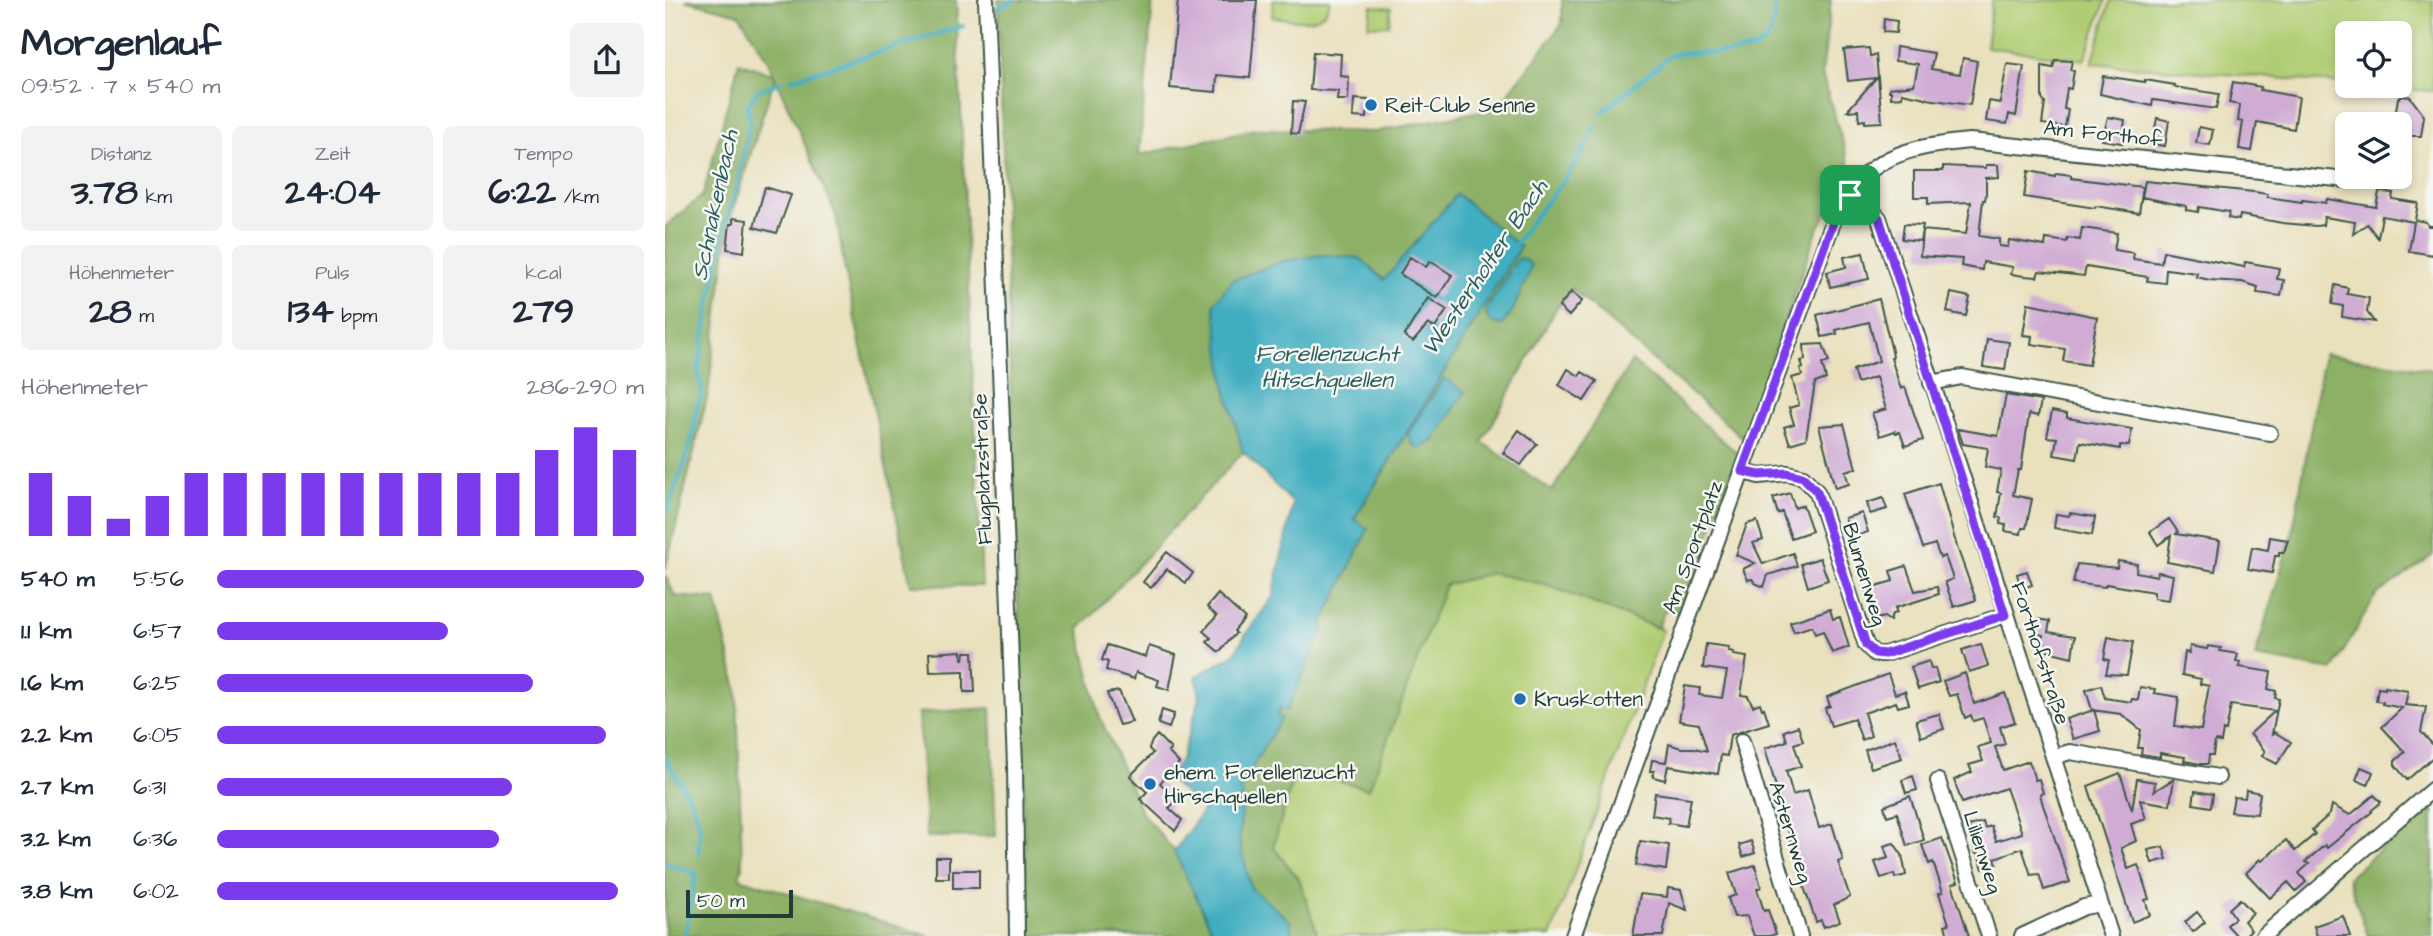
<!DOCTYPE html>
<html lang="de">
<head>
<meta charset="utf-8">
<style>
  :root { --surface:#fff; --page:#f2f2f3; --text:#1f2937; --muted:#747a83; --accent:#7c3aed }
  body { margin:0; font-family:"Architects Daughter",sans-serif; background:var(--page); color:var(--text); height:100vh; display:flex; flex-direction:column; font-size:26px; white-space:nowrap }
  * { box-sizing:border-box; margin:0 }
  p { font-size:23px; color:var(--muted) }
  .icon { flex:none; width:38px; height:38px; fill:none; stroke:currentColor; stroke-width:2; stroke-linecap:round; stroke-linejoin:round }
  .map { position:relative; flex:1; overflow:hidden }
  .panel { display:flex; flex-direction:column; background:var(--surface); width:665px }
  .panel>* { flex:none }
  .controls { position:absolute; left:1670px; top:21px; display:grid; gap:14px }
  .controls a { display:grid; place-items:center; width:77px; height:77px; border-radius:10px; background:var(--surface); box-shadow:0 4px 10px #0003; font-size:35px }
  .scale { position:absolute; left:21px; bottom:18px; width:107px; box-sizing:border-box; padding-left:7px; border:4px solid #1f3d34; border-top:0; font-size:19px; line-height:24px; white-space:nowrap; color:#1f3d34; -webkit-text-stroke:5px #f6f6f2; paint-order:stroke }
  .pin { position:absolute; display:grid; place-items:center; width:60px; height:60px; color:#fff; margin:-30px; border-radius:14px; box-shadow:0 4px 10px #0006 }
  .round { display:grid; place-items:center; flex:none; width:74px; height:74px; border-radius:10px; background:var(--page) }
  .overview { display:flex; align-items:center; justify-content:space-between; height:119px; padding:0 21px }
  h1 { font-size:38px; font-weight:700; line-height:52px }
  .stats { display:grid; grid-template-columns:repeat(3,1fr); gap:10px; height:119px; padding:7px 21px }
  .stats div { display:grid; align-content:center; border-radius:10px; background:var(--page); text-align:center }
  .stats b { font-size:35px; font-weight:700 }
  .stats small { font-size:19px; font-weight:400 }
  .stats p { font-size:19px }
  .chart { height:196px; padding:14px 21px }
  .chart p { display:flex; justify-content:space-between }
  .chart svg { width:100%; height:126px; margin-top:7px; stroke:var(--accent); stroke-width:6 }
  ul { padding:0 21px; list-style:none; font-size:23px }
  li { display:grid; grid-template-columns:112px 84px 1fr; align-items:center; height:52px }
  li i { height:18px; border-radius:9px; background:var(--accent) }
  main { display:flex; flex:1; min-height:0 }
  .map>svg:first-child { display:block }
  .green { fill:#b1cd73; stroke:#688554; stroke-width:2 }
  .forest { fill:#8cb065; stroke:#56764c; stroke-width:2 }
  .water { fill:#41adc0; stroke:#30757a; stroke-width:2 }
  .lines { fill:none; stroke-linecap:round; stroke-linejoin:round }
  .stream { stroke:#41adc0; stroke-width:4.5 }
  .building { fill:#d0acd4 }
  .minor-casing { stroke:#3d5548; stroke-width:18 }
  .minor { stroke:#fff; stroke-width:14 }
  .route-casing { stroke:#fff; stroke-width:14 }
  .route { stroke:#7c3aed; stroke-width:9 }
  .poi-dot { fill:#1f6fb2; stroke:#f6f6f2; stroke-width:2.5 }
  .labels { text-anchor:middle; stroke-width:5; stroke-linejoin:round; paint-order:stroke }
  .poi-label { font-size:21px; fill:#1f3d34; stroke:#f6f6f2; text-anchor:start }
  .street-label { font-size:21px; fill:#1f3d34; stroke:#f6f6f2 }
  .water-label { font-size:23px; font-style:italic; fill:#295f5e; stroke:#f6f6f2 }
</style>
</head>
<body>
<main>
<section class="panel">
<div class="overview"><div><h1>Morgenlauf</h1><p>09:52 · 7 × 540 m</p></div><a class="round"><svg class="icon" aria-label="share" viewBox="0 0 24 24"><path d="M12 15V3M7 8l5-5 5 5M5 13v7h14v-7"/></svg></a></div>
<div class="stats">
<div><p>Distanz</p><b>3.78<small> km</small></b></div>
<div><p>Zeit</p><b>24:04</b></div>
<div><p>Tempo</p><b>6:22<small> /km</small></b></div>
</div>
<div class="stats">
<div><p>Höhenmeter</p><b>28<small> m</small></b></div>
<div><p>Puls</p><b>134<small> bpm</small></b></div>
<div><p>kcal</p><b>279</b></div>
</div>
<div class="chart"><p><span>Höhenmeter</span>286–290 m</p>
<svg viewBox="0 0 160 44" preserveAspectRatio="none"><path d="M5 44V22M15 44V30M25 44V38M35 44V30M45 44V22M55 44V22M65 44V22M75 44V22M85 44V22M95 44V22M105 44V22M115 44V22M125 44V22M135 44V14M145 44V6M155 44V14"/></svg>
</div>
<ul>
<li><b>540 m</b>5:56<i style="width:100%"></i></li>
<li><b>1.1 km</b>6:57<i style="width:54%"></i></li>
<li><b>1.6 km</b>6:25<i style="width:74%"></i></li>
<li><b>2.2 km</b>6:05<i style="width:91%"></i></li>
<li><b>2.7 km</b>6:31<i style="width:69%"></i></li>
<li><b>3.2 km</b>6:36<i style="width:66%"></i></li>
<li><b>3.8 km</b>6:02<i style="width:94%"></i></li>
</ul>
</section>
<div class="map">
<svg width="1768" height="936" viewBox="0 0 1768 936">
  <rect width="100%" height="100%" fill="#f6f6f2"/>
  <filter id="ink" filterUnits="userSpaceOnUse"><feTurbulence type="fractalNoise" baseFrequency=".0143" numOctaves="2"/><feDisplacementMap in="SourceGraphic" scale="14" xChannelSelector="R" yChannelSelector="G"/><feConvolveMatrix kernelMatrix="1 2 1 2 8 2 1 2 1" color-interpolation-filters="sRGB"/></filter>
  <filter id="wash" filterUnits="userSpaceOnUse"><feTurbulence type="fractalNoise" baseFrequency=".00686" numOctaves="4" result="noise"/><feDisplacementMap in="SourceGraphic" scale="28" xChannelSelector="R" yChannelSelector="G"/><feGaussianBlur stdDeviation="1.57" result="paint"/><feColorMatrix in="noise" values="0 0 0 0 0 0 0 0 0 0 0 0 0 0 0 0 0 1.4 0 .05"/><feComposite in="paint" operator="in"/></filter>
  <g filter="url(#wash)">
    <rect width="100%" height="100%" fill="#e9e0bc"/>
    <!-- green -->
    <path class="green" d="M608,0H665C659,29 630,19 607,17Z
      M1327,0H1441L1419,60L1321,47Z
      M1446,0H1768V91L1700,86H1734V33H1682V84L1427,63Z
      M707,6L726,8L724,25L703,26Z
      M826,573L879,584L998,630L886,936H653L634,879L608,847L631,768L704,788L780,585Z"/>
    <!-- forest -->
    <path class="forest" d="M20,0H291L317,586L246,585L180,271L171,215L110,77L64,222L43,393L0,571V227L38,195L74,62L109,75L103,61L74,14Z
      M333,0H488L474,155L590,129L709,132L832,108L897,24V0H1166L1157,74L1185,167L1151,233L1079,439L907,289L892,307L817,442L887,491L967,361L1073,454L1017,615L1000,609L993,628L879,584L826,573L780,585L704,789L631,769L608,847L634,879L653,936H627L625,921L586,888L574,839L578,800L576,790L703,529L689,520L855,247L719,280L695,258L657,255L618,261L560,385L578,452L414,629L434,715L476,812L509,851L550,936H361L358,761Z
      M1659,354L1768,370V555L1711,595L1668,670L1590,657L1628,530Z
      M0,575L10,596L51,599L72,690L77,867L74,878L264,936H0Z
      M326,708L331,836L262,837L253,713Z
      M1768,802V936H1703L1683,878Z"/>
    <!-- water -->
    <path class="water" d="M792,194L855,247L689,519L703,529L657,624L659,627L622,710L615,708L612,716L617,718L597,750L576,789L578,800L574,839L586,888L625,921L627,936H550L509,851L538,811L502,777L515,762L535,698L531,676L569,655L580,635L608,597L628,503L578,452L560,385L549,304L567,280L618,261L658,255L695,258L719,280Z
      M853,258L859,259L867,266L848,310L837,325C829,324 824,322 821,314L823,307Z
      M779,378L800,392L768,441L754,449L746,443L743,434Z"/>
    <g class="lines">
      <!-- stream -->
      <path class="stream" d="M331,9L349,0
        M127,79L298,26
        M937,112L1006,55C1031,48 1087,62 1103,38C1109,29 1109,11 1111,0
        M848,248C873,206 911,175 929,128
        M0,516L20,462L29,430L31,409L37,392L33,370L57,238L73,181L85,121L82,107L92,91L116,82
        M0,757L28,805L35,827L33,854
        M0,863L31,873L20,936"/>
    </g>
    <g id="blocks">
      <!-- building -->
      <path class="building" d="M513,0H592L585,78L552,75L551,92L505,88Z
        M1219,19L1232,21L1231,33L1218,32Z
        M1231,47L1269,53L1266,69L1295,74L1298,58L1312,61L1305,105L1261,99V98L1237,93V97L1226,98V91H1224V88L1249,85L1253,64L1230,61Z
        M1204,48L1205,56L1211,55L1217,122L1200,123V120L1194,121L1193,110L1182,111L1211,78L1183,81L1179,50Z
        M648,52L676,54L675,76L684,77L683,100H672L673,91L645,90Z
        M1390,60L1407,61L1405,70L1409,71L1406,89L1402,88L1399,109L1403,110L1400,127L1377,124L1380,103L1377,99V66L1388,68Z
        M1342,64L1359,66L1351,116L1344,114L1342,124L1321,121L1324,101L1335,103Z
        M1438,76L1480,82V80L1510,85L1509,87L1554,94L1551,109L1488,100L1487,106L1435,94Z
        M1568,82L1596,87L1595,90L1634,97L1629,129L1592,122L1587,151L1574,149L1578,122L1573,121L1575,105L1564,103Z
        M1739,96L1745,97L1759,116L1756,136H1742L1734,133V124H1729L1733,98Z
        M689,99L703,100L702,118L688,117Z
        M628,101L640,102L633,134L626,133Z
        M1443,117L1460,120L1457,143L1437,140Z
        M1492,118L1504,121L1500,146L1487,144Z
        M1534,127L1548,130L1545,145L1531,143Z
        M1321,165H1333L1334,177L1321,178V194L1320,200H1318L1314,236L1334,239V246L1343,247L1344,240L1380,246L1381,239L1402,242L1403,238L1415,240L1417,228L1452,233L1449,250L1469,253L1468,259L1496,263L1498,251L1579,267L1580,262L1614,268L1612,279L1619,280L1616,296L1592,293L1593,287L1577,282L1545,280L1531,277L1532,273L1501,269L1500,283L1482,281L1483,277L1421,267L1419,276L1374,271L1372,277L1359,276L1346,274L1348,267L1318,262L1317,270L1296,266L1297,259L1255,256L1257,230L1301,234L1306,202L1263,204V197H1249V171H1278V166L1321,168Z
        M1363,171L1390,176L1391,173L1406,175V178L1478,187L1474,213L1431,206L1430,208L1359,197Z
        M1480,181L1589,192L1602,194V197L1637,202V200L1661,203L1662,199L1711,207L1714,192L1728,193L1727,199L1753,203L1750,220L1761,222L1763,226H1768V255L1744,251L1749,222L1717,216L1713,238L1702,224L1688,234L1690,222L1659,217L1658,225L1651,226L1617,223L1575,215L1574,220L1563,218L1564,212L1534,207L1533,212L1521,210V206L1477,197Z
        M100,187L126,195L112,233L89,227Z
        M68,218L82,220L79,252L62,249L65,224H68Z
        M1239,224L1258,225L1255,241L1237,239Z
        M1198,253L1204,279L1165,287L1162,272L1181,267L1179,257Z
        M745,257L761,267L765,261L787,275L772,298L735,274Z
        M1670,285L1683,288L1682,294L1704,298L1702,312L1709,322L1677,317L1678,306L1667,304Z
        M906,292L917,301L904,316L894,307Z
        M1286,293L1305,297L1301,316L1282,312Z
        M763,298L782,310L770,328L763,324L748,342L739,336Z
        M1214,299L1227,351L1228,357L1226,358L1236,389L1240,387L1258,440L1240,446L1235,432L1231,433L1230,431L1215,436L1207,413L1221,409L1211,377L1192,383L1188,370L1214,361L1204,322L1171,330L1172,334L1157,337L1152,315Z
        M1363,303L1432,317L1424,365L1398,361L1400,349L1366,344L1367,336L1358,335Z
        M1322,339L1344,342L1340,370L1318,367Z
        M1158,344L1164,362L1157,364L1161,379L1150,383L1141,439L1125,444L1119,427L1129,424L1124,408L1134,405L1127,378L1137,375L1135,369L1138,368L1136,361L1140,360L1139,345Z
        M903,369L914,376L917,372L932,381L919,401L894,385Z
        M1341,395L1376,401L1373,416L1364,414L1356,470H1353L1348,495L1367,499L1361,528H1357L1356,534L1340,531L1341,525L1335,524L1336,518L1332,517L1336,493L1332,492L1336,470L1320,467L1323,448L1298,444L1293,429L1333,436Z
        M1387,411L1402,414V418L1467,429L1464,446L1455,445V449L1415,442L1412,459L1389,455L1392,438L1382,437Z
        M1179,424L1191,468L1180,471L1184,484L1170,488L1154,426Z
        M854,430L872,444L856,465L838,453Z
        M1274,483L1292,547L1311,600L1289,607L1280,582L1288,579L1280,556L1275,558L1270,544L1258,548L1240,494Z
        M1125,493L1130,508L1138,505L1147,531L1126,538L1117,512L1113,514L1108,498Z
        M1218,498L1222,509L1205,514L1202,503Z
        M1197,513L1203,532L1186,538L1180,518Z
        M1405,513L1430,517L1427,535L1389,528L1391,514L1404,516Z
        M1504,519L1513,532L1511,534L1555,541L1550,571L1502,562L1506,536L1493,545L1485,532Z
        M1092,521L1098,540L1088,543L1098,564L1128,553L1132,566L1103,575L1099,587L1090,583L1087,579L1083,580L1078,569L1090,563L1071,555L1082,524Z
        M1605,537L1623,540L1619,552H1614V556H1610L1607,573L1583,569L1587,547L1603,550Z
        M502,552L528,573L521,583L502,569L486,588L478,582Z
        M1155,558L1163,580L1143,587L1136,564Z
        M1453,561L1472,564L1471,572L1492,576L1493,572L1508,575L1504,600L1489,598V592L1441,584L1440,587L1408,583L1412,564L1452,568Z
        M1241,566L1250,591L1272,587L1274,594L1230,608L1232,613L1227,614L1225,621L1219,617L1211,619L1201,589L1228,581L1225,571Z
        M1362,571L1367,585L1356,589L1352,574Z
        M553,594L580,618L569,631L571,633L554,652L542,642L546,638L538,631L552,616L542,607Z
        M1165,609L1168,619L1175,617L1184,647L1167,653L1158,631L1150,634L1147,626L1129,632L1125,622Z
        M1372,619L1385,621L1383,632L1410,636L1407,657L1379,650L1380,643L1378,642V635L1370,633Z
        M1443,637L1468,642L1462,675L1441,674L1444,660L1439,659Z
        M1041,644L1064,647L1063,651L1069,652L1068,655L1082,657L1076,695L1083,696L1088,706L1095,703L1097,709L1099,708L1104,723L1065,735L1062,756L1056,755L1053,774L1003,766L1000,780L988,777L989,771H985L987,760L1001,762L1004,744L1016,748H1029L1042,751L1034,724L1014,721L1020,686L1035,688L1034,695L1057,698L1062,671L1038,668Z
        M1316,644L1323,666L1304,672L1297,650Z
        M442,645L481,657L484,646L511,655L504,690L492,686L494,680L471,672L469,679L441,670L443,662L437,660Z
        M1525,646L1542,649L1543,646L1556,648L1555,651L1573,654L1571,661L1575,662L1574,667L1606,672L1603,689L1611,691L1610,698L1614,699L1607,734L1609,732L1626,742L1612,764L1597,756L1600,751L1585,734L1610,711L1566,705L1561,731L1558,730L1556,742L1550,741L1548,755H1544L1543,764H1536L1519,761L1520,757L1495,753V757L1476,754L1477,748H1473L1476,730L1456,714L1427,710L1421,690L1436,685L1440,698L1466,702L1467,699L1473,700L1475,687L1490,689L1489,693L1514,697L1510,726L1536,730L1544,686L1535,684L1536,679L1517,675L1520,652L1524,653Z
        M297,651V659H299L300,652H308L310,692H299V671L265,672L264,653Z
        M1264,661L1266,669L1270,668L1274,682L1253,689L1246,667Z
        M1300,673L1309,704L1340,693L1350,722L1335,727L1340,744L1330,747L1338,770L1364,761L1370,780L1374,779L1378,793L1375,794L1378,805L1405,882L1379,890L1374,874L1366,875L1357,848L1330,858L1332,864L1318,869L1313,854H1311L1304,826L1318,822L1320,828L1326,826L1331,841L1357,833L1341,788L1297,803L1289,780L1307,772L1304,765L1318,761L1313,747L1326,743L1318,718L1308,721L1306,715L1300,718L1292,694L1284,696L1278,681Z
        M1223,674L1230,694L1240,691L1244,704L1233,707L1231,702L1199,713L1206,736L1197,740L1189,719L1166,726L1160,708L1165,706L1162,697Z
        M1720,687L1743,691L1740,705L1761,707L1756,732L1768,745V757L1742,780L1730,765V761L1740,752L1717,727L1737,708L1717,704L1718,702L1711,701L1713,688L1720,689Z
        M454,691L467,722L454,725L442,693Z
        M497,710L509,714L504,728L493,724Z
        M1429,710L1435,731L1408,739L1401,719Z
        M1274,714L1279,729L1256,737L1251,720Z
        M1133,726L1138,741L1129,744L1136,766L1121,771L1128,795L1143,790L1154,828L1167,824L1178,860L1173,862L1185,897L1169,905L1175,921L1159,927L1156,920L1151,922L1139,887L1100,748L1122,741L1119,731Z
        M492,735L506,749L503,752L514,763L495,783L512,800L504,808L517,820L510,831L475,799L482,792L465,776L488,753L484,749L487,741Z
        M1230,739L1237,758L1206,768L1200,750Z
        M1696,767L1708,772L1703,785L1691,780Z
        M1455,773L1467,810L1472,779L1490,782L1489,791L1509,779L1505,805L1475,800L1481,819L1466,824L1471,841L1456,848L1463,869L1473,865L1484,899L1480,900L1485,915L1467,922L1423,786Z
        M1248,776L1252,790L1241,793L1237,780Z
        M1581,790L1595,793L1592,814L1566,812L1569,797L1580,798Z
        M1530,791L1548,794L1546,807L1528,804Z
        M990,793L1026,798L1021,826L1003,823L1004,818L987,815Z
        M1709,795L1716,802L1706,811L1707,812L1662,848L1660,845L1640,862L1644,864L1634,873L1641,882L1631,891L1623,882L1605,898L1581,873L1595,859L1597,861L1621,840L1630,851L1650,834L1647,830L1665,814L1667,805L1685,815Z
        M1245,796L1259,840L1242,846L1232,813L1222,816L1219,806Z
        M1277,838L1293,882L1287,884L1304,936H1283L1280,925L1284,924L1274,893L1278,892L1268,862L1264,864L1257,845Z
        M975,841L1004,845L1001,870L971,865Z
        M1086,841L1090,853L1078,857L1074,845Z
        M1229,843L1237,855L1241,875L1230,878L1229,874L1216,878L1210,862L1223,858L1219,846Z
        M1498,847L1502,859L1487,863L1483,850Z
        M271,857H284V878H271Z
        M1090,865L1096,887L1092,889L1099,911L1103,910L1111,934L1104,936H1089L1082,916L1069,917L1063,898L1071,895L1064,873Z
        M288,870H314V888H288Z
        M1003,888L1016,890L1022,910L1004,903L998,936H968L975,894L1002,897Z
        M1575,899L1588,913L1579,921L1586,930L1579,936H1572L1562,925L1570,918L1564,909Z
        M1532,912L1540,922L1528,932L1520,922Z
        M1678,916L1685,936H1652L1649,926Z"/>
    </g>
  </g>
  <g filter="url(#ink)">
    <use href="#blocks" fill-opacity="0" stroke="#3d5548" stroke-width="2"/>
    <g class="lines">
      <defs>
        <path id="minor" d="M321,0L350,766L352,936
          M1185,195L1201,204L1214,218L1446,936
          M1266,383L1297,377L1605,433
          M1077,471L1094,476L1122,473L1138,477L1152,492L1201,645L1210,654H1220L1340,615
          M1077,741L1135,936
          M1388,757L1405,752L1553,777
          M1273,781L1324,936
          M908,936L1171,214C1179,202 1187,188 1197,178C1226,149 1266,145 1305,141L1682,180
          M1357,936L1419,907L1435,904
          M1598,936L1768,789"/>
      </defs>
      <!-- minor casing -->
      <use href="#minor" class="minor-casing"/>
      <!-- minor -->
      <use href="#minor" class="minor"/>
    </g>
  </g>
  <g class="lines" filter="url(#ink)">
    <defs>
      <path id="route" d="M1185,195L1201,204L1214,218L1340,615L1220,654L1210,653L1201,645L1152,492L1138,477L1122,473L1094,475L1077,471L1171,214Z"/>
    </defs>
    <!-- route casing -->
    <use href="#route" class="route-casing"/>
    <!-- route -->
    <use href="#route" class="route"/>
  </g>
  <!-- markers -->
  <g class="poi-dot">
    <circle cx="706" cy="105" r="7"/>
    <circle cx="855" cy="699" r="7"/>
    <circle cx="485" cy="784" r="7"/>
  </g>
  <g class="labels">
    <!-- poi labels -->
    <g class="poi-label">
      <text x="720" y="112">Reit-Club Senne</text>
      <text x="869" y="706">Kruskotten</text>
      <text x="499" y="779">ehem. Forellenzucht<tspan x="499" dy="24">Hirschquellen</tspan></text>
    </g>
    <!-- street labels -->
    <g class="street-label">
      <text transform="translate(1438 133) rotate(6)" y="7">Am Forthof</text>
      <text transform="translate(317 469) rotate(-92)" y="7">Flugplatzstraße</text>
      <text transform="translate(1027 547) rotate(-70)" y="7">Am Sportplatz</text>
      <text transform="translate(1200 574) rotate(73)" y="7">Blumenweg</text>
      <text transform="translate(1376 653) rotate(72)" y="7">Forthofstraße</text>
      <text transform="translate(1126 832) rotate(73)" y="7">Asternweg</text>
      <text transform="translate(1318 852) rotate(72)" y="7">Lilienweg</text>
    </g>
    <!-- water labels -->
    <g class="water-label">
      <text transform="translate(49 205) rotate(-78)" y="8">Schnakenbach</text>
      <text transform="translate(819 267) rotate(-56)" y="8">Westerholter Bach</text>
      <text x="662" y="361">Forellenzucht<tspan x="662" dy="26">Hitschquellen</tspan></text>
    </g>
  </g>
</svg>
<div class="controls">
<a><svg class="icon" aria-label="locate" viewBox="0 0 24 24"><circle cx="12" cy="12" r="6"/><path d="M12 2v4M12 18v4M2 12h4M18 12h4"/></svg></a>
<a><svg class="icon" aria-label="layers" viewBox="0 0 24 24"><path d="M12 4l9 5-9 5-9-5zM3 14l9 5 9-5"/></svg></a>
</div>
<div class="scale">50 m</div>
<div class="pin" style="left:1185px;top:195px;background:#1e9e55"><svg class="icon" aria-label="arrive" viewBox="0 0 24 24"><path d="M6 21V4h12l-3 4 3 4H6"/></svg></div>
</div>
</main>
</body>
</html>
